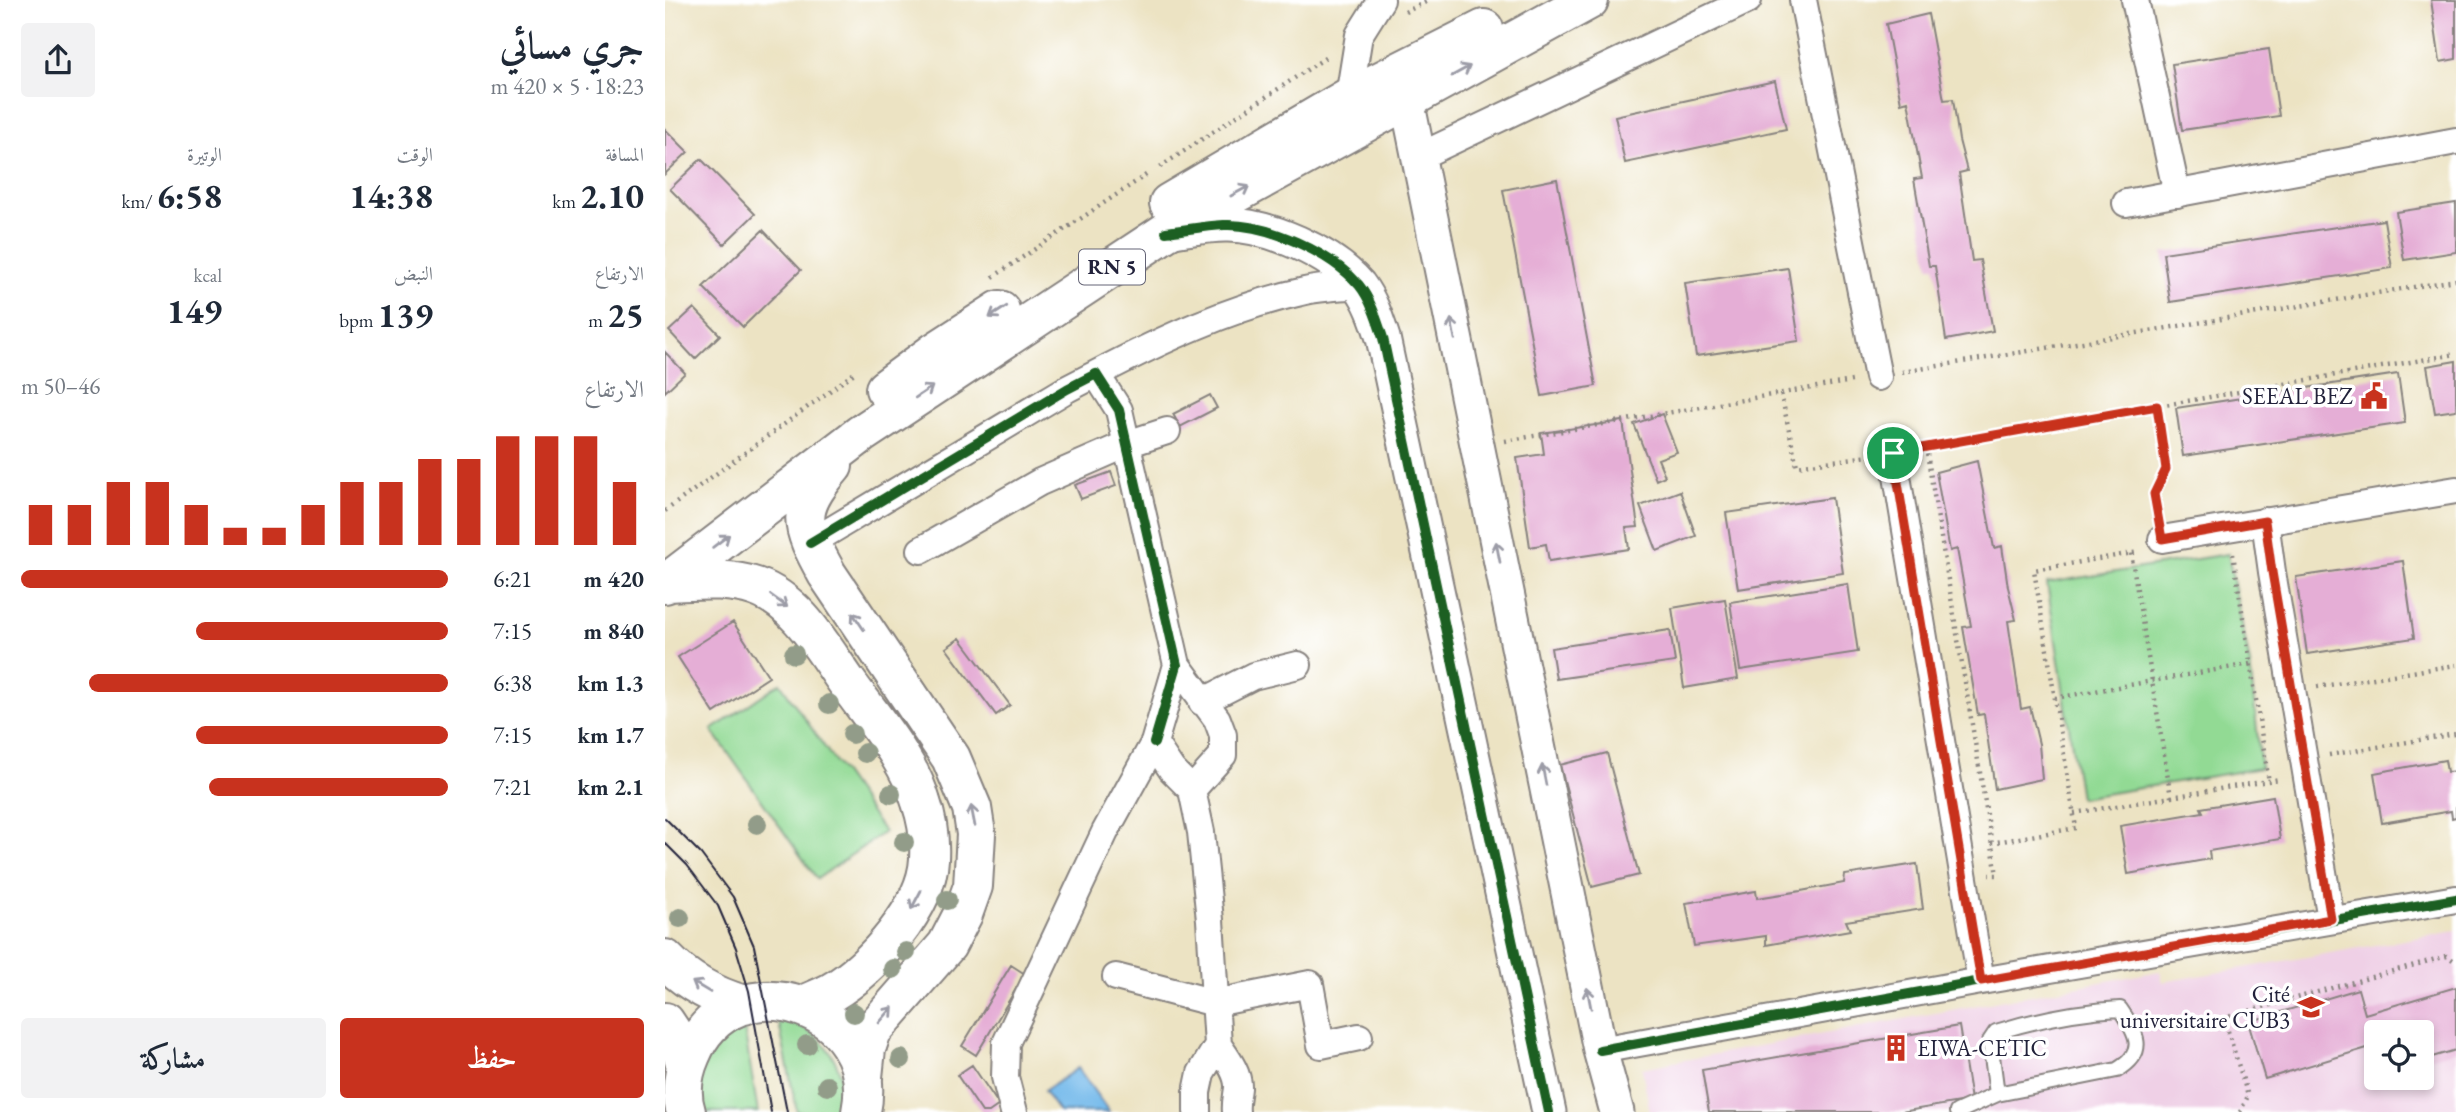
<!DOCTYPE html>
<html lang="ar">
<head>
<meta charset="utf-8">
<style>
  :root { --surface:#fff; --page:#f2f2f3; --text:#1f2937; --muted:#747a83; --accent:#c8321e }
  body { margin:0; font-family:"EB Garamond",Amiri,serif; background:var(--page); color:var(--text); direction:rtl; height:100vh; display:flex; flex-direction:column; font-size:26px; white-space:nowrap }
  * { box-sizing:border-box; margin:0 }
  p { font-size:23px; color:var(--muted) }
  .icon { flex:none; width:38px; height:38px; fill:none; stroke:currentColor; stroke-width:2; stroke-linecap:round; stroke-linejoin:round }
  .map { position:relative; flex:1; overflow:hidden; direction:ltr }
  .panel { display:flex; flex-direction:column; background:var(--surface); width:665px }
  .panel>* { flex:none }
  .fabs { position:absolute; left:1699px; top:1020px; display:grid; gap:14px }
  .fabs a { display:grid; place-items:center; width:70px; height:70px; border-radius:7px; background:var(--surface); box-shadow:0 4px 10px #0003; font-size:35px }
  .pin { position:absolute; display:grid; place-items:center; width:60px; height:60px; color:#fff; margin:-30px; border:4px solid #fff; border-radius:50%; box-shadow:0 2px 7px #0007 }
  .round { display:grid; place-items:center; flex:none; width:74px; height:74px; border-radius:7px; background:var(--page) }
  .overview { display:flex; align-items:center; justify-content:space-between; height:119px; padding:0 21px }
  h1 { font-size:38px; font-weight:700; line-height:52px }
  .stats { display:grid; grid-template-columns:repeat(3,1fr); gap:10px; height:119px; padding:7px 21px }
  .stats div { display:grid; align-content:center }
  .stats b { font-size:35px; font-weight:700 }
  .stats small { font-size:19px; font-weight:400 }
  .stats p { font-size:19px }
  .chart { height:196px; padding:14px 21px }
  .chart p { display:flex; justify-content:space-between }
  .chart svg { width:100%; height:126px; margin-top:7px; stroke:var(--accent); stroke-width:6 }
  .cta { display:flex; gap:14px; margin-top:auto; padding:14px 21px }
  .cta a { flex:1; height:80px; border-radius:7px; background:var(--accent); color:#fff; font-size:28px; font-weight:700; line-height:80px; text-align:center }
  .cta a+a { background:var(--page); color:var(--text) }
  ul { padding:0 21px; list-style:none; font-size:23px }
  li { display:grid; grid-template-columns:112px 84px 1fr; align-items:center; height:52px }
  li i { height:18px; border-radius:9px; background:var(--accent) }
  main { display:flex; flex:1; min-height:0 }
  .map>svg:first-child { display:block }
  .built { fill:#efd0e6; fill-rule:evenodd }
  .green { fill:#92da94; stroke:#5a7e68; stroke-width:2 }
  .water { fill:#74baeb; stroke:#4b6e93; stroke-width:2 }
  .building { fill:#e5aed6 }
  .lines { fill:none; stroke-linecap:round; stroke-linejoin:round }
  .service-casing { stroke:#87827f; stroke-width:18 }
  .minor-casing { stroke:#87827f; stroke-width:30 }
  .tertiary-casing { stroke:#87827f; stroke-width:37 }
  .primary-casing { stroke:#87827f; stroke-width:42 }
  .trunk-casing { stroke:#87827f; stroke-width:42 }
  .path { stroke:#87827f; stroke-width:4.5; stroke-dasharray:2 5; stroke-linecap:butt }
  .service { stroke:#fff; stroke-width:14 }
  .minor { stroke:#fff; stroke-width:26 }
  .tertiary { stroke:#fff; stroke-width:33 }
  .primary { stroke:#fff; stroke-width:38 }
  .trunk { stroke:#fff; stroke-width:38 }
  .tram { stroke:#22223b; stroke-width:2 }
  .cycleway-casing { stroke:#fff; stroke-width:15 }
  .cycleway { stroke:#1b5e20; stroke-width:10 }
  .tree { fill:#929c89 }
  .oneway { stroke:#9c9ca7 }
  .route-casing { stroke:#fff; stroke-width:14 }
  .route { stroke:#c8321e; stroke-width:9 }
  .labels { text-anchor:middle; stroke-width:7; stroke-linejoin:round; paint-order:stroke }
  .shield { fill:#fff; stroke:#646476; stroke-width:2 }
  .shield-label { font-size:21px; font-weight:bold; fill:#22223b }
  .poi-label { font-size:23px; fill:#22223b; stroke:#fff; text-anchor:end }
</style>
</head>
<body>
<main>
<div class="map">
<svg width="1791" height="1112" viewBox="0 0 1791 1112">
  <rect width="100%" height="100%" fill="#fff"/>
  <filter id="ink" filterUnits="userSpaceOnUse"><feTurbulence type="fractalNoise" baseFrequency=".0143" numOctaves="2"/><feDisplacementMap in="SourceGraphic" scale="14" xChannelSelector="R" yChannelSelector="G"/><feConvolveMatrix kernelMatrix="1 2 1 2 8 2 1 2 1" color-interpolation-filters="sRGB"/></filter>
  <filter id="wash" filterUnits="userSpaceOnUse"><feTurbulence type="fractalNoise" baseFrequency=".00686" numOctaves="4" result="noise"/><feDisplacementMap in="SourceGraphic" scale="28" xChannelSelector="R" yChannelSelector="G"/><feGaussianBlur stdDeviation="1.57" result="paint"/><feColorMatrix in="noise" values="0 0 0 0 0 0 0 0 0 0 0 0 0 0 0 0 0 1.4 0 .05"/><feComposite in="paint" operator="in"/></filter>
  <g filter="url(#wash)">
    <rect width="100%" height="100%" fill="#ece3c3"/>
    <!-- built -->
    <path class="built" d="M1791,931V1112H985L977,1068L1495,971L1498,982ZM1712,1032H1757V1078H1712Z"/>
    <!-- green -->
    <path class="green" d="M1563,554L1585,664L1596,768L1415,798L1382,583Z
      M115,683L219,832L152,879L47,730Z
      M113,1019C147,1024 176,1054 177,1089C177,1097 175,1105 174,1112H132Z
      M78,1022L93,1112H30L34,1060Z"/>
    <!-- water -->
    <path class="water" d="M413,1068L444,1112H394L379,1091Z"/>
    <g id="blocks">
      <!-- building -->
      <path class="building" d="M1766,0H1791V59L1775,62Z
        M1263,14L1279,100L1288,99L1294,140L1302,171L1294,173L1307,261L1315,260L1328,331L1281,340L1270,266H1264L1249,179L1257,178L1243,101L1236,103L1221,24Z
        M1604,49L1614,116L1517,130L1507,64Z
        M1110,81L1121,129L960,163L950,116Z
        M0,129L23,152L0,174Z
        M36,159L90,214L59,244L5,189Z
        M892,179L931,386L877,396L838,190Z
        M1791,203V252L1739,260L1731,212Z
        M1719,220L1727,268L1505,302L1498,253Z
        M98,230L136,270L78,327L38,287Z
        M1123,268L1134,341L1031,356L1020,283Z
        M29,308L55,335L30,359L4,331Z
        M0,352L20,373L0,392Z
        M1791,361V410L1770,413L1762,366Z
        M1733,374L1740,423L1518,456L1511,408Z
        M545,395L552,408L515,427L508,414Z
        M997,414L1012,452L993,459L1000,476L991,480L969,424Z
        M958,421L973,527L961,528L964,549L884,561L881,544L865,547L852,458L879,454L876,433Z
        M1312,461L1329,548L1337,546L1343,587L1351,620L1343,621L1356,709L1365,707L1374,744L1377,779L1330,789L1319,714L1313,715L1298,627L1306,626L1292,549L1285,551L1271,472Z
        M446,472L451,486L416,499L410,485Z
        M1015,491L1031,536L992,551L975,506Z
        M1167,498L1178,573L1073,589L1061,513Z
        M1738,561L1749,638L1642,654L1631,577Z
        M1183,584L1193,652L1075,670L1065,602Z
        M1060,599L1073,679L1019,688L1007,608Z
        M68,622L104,677L49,713L13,657Z
        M1005,630L1010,662L891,679L886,648Z
        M295,638L345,705L331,715L281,648Z
        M942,753L974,875L927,887L895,765Z
        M1780,760L1782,772L1791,771V817L1787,818L1786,811L1717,823L1709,773Z
        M1608,796L1615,839L1544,851L1545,859L1463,874L1455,826L1538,812L1536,808Z
        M1252,864L1258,909L1181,921L1185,930L1101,945V936L1029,946L1021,903L1091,891L1092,898L1136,891L1179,883L1180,875Z
        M346,965L360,974L311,1055L297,1046Z
        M1791,987V1050L1757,1060V1032H1712V1045L1600,1079L1583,1022L1693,989L1700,1014Z
        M1294,1026L1306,1100L1236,1112H1044L1037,1070Z
        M307,1065L334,1105L324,1112H317L292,1075Z"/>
    </g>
  </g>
  <g filter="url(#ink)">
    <use href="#blocks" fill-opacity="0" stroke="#87827f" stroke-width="2"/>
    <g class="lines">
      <defs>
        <path id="service" d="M1292,1112L1332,1094L1452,1070C1483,1052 1472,1034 1455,1009C1414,1011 1370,1020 1331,1032L1325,1041L1332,1094"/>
        <path id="minor" d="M1138,0L1213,377
          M1470,0L1512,194
          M684,97L694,35L716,0
          M753,157L1083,0
          M1461,203L1791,141
          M431,374C498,339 566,307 640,291C657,287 676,287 693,285
          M1228,452L1316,981
          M1600,521L1607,572L1666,919
          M1497,539L1791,490
          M145,543L402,389L431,374L454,410L512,665L489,743
          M256,550L375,482L462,444L502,431
          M512,665L552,719L558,735V755L527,790L536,832L545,920L553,1045L536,1073L532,1092V1112
          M537,702L588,676L633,665
          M451,977L550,1003L645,984L656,1045L694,1037
          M553,1045C561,1057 574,1073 573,1088C572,1097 570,1103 571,1112
          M935,1050L1316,981L1791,899
          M349,1112L340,1077L341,1043L440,832L489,743L507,770L527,790"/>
        <path id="tertiary" d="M742,100L935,1050L952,1112
          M507,231C524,229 542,225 560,225C603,224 666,253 694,285C706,301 712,320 718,338L884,1112"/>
        <path id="primary" d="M0,959C22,982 48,996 79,1005
          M0,1022L14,1043L21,1067
          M21,1112C15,1093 18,1073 26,1055C67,955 218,1005 196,1112"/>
        <path id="trunk" d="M504,203L684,97L819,29
          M220,389L270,352L335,310
          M168,466C129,511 135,525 162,574L286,758L307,808L311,834L308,886L298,914L282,945L207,1031L201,1049L198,1077
          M2,582C31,581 62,577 91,587C132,601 157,647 181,681C207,718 243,757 256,802C262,819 265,841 264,859C262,907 207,969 167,992C158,997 147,1001 138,1005
          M0,584L196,434L501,232L924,0"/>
      </defs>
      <!-- service casing -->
      <use href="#service" class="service-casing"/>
      <!-- minor casing -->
      <use href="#minor" class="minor-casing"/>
      <!-- tertiary casing -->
      <use href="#tertiary" class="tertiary-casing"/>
      <!-- primary casing -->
      <use href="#primary" class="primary-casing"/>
      <!-- trunk casing -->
      <use href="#trunk" class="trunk-casing"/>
      <!-- path -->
      <path class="path" d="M740,12L765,0
        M495,167L663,56
        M328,277L484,173
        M1237,372L1791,280
        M1116,394L1132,466L1204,456
        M1492,406L1501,469L1489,494L1493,513
        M840,441L1187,381
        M1261,447L1332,875H1324
        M1254,448L1791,354
        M0,511L192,371
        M1568,554L1604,782
        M1652,687L1791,665
        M1390,698L1585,664
        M1664,755L1791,734
        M1506,797L1615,779
        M1409,813L1506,797L1466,553
        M1326,843L1411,828L1369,570L1474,552
        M1575,1112L1583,1096L1559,1018L1782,956L1791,962"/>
      <!-- service -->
      <use href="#service" class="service"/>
      <!-- minor -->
      <use href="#minor" class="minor"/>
      <!-- tertiary -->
      <use href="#tertiary" class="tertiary"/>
      <!-- primary -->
      <use href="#primary" class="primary"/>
      <!-- trunk -->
      <use href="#trunk" class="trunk"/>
      <!-- tram -->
      <path class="tram" d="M0,818L36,854L68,897L89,946L122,1112
        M0,843L22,865L53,906L71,948L84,991L106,1112"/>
      <defs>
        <path id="cycleway" d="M501,232C520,230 540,226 559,225C602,223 666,253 694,285C706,300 712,320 718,338L884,1112
          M145,543L402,389L431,374L454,410L512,665L489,743
          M935,1050L1316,981L1791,899"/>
      </defs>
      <!-- cycleway casing -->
      <use href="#cycleway" class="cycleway-casing"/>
      <!-- cycleway -->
      <use href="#cycleway" class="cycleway"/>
    </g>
    <!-- trees -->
    <g class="tree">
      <circle cx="129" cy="654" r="10"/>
      <circle cx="164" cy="704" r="10"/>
      <circle cx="187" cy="734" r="10"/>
      <circle cx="200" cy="753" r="10"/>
      <circle cx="226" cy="794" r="10"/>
      <circle cx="92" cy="824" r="10"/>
      <circle cx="239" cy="842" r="10"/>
      <circle cx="282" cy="900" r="10"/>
      <circle cx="15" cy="918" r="10"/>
      <circle cx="241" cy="952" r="10"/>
      <circle cx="228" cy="969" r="10"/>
      <circle cx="189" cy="1013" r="10"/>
      <circle cx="142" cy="1045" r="10"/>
      <circle cx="236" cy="1059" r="10"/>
      <circle cx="162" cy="1086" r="10"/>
    </g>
    <!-- one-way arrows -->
    <defs><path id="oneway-shaft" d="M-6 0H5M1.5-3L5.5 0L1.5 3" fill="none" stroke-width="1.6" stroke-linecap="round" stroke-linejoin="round" transform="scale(1.75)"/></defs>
    <g class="oneway">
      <use href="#oneway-shaft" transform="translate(796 71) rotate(-29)"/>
      <use href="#oneway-shaft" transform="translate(575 191) rotate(-29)"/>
      <use href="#oneway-shaft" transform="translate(333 312) rotate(147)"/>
      <use href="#oneway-shaft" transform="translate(788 329) rotate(-101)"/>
      <use href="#oneway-shaft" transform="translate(259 392) rotate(-34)"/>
      <use href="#oneway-shaft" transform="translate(56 541) rotate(-37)"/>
      <use href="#oneway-shaft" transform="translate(833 552) rotate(-101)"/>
      <use href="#oneway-shaft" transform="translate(114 601) rotate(36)"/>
      <use href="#oneway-shaft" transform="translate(193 621) rotate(-124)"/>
      <use href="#oneway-shaft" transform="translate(879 775) rotate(-101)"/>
      <use href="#oneway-shaft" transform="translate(308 816) rotate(-101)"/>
      <use href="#oneway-shaft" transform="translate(251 900) rotate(118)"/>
      <use href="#oneway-shaft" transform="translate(36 987) rotate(-149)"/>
      <use href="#oneway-shaft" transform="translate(924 998) rotate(-101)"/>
      <use href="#oneway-shaft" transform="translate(221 1015) rotate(-49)"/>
    </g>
  </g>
  <g class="lines" filter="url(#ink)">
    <defs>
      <path id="route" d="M1492,406L1501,469L1489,494L1497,539L1600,521L1607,572L1666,919L1316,981L1228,453Z"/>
    </defs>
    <!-- route casing -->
    <use href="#route" class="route-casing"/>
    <!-- route -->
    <use href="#route" class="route"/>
  </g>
  <!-- icons -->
  <defs>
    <symbol id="civic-bare" viewBox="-9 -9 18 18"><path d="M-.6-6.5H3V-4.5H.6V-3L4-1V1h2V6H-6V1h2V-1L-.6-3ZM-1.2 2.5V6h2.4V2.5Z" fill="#c8321e" stroke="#fff" stroke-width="2.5" paint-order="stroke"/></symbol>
    <symbol id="university-bare" viewBox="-9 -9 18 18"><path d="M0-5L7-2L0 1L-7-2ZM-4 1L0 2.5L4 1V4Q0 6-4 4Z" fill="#c8321e" stroke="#fff" stroke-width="2.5" paint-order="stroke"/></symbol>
    <symbol id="building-bare" viewBox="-9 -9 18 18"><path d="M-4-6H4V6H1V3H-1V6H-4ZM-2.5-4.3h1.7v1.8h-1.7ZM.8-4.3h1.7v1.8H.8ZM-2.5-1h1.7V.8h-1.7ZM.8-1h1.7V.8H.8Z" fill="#c8321e" stroke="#fff" stroke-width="2.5" paint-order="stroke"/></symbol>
  </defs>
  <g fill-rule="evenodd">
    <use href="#civic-bare" x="1690" y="377" width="38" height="38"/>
    <use href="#university-bare" x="1627" y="988" width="38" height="38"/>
    <use href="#building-bare" x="1212" y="1029" width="38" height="38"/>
  </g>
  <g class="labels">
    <!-- shield labels -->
    <rect class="shield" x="414" y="249.5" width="66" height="35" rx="5"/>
    <g class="shield-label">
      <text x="447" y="274">RN 5</text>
    </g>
    <!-- poi labels -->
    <g class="poi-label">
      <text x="1688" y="404">SEEAL BEZ</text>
      <text x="1625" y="1002">Cité<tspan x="1625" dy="26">universitaire CUB3</tspan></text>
      <text x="1252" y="1056" text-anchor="start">EIWA-CETIC</text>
    </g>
  </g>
</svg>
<div class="fabs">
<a><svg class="icon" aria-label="locate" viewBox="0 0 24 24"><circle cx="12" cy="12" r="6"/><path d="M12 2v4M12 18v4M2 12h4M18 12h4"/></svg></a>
</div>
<div class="pin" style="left:1228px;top:453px;background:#1e9e55"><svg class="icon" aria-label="arrive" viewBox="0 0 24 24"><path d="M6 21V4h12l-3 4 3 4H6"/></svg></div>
</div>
<section class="panel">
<div class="overview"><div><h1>جري مسائي</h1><p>18:23 · 5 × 420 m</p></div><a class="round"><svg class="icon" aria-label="share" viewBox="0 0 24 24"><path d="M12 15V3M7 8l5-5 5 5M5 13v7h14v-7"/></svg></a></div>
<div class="stats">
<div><p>المسافة</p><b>2.10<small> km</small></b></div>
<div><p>الوقت</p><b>14:38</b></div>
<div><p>الوتيرة</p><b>6:58<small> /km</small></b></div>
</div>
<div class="stats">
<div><p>الارتفاع</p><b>25<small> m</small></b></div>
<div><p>النبض</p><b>139<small> bpm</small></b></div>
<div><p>kcal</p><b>149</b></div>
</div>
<div class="chart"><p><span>الارتفاع</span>46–50 m</p>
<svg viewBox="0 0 160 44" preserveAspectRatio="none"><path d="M5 44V30M15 44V30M25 44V22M35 44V22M45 44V30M55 44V38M65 44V38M75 44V30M85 44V22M95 44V22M105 44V14M115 44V14M125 44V6M135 44V6M145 44V6M155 44V22"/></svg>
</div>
<ul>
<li><b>420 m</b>6:21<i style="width:100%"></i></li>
<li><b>840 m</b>7:15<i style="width:59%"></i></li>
<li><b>1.3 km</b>6:38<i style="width:84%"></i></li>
<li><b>1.7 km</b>7:15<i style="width:59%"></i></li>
<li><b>2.1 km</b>7:21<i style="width:56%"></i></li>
</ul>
<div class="cta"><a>حفظ</a><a>مشاركة</a></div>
</section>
</main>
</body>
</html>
